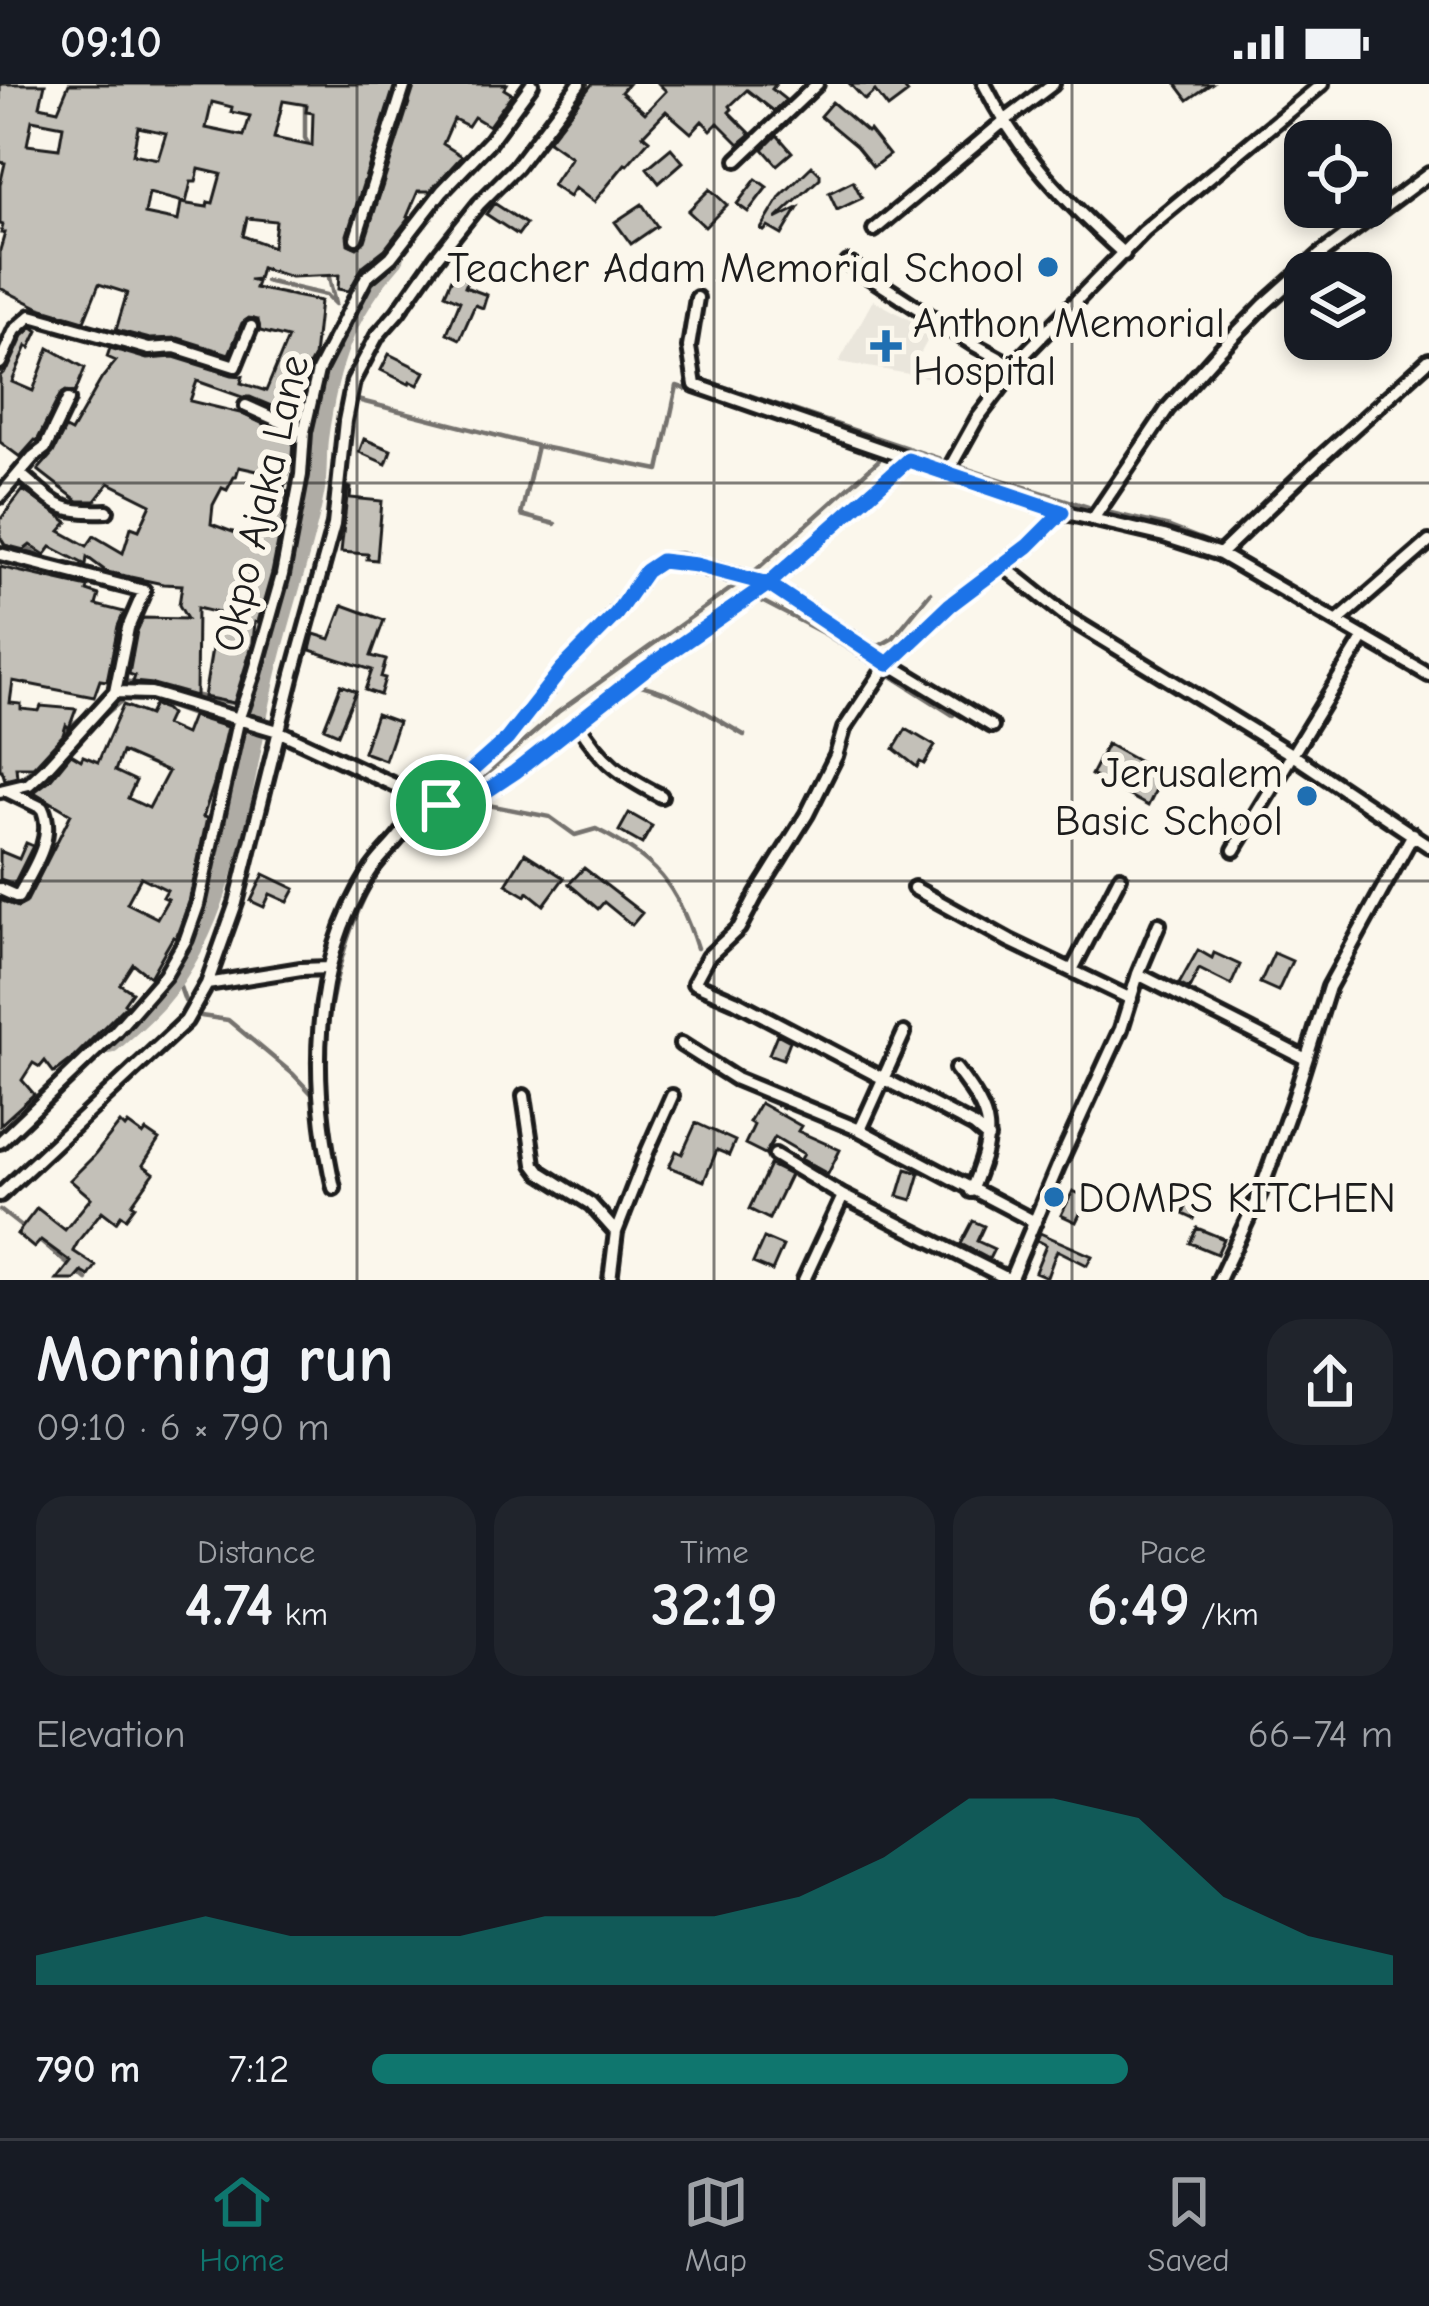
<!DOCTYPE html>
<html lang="en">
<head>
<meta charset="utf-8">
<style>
  :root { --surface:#171b24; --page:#20242c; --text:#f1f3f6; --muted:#9ea1a6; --line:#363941; --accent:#0f766e }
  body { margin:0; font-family:"Comic Neue",sans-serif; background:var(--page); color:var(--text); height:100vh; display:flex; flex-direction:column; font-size:45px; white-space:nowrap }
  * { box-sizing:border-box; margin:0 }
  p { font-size:39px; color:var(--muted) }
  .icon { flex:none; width:66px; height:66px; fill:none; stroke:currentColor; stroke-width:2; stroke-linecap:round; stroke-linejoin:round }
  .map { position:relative; height:1196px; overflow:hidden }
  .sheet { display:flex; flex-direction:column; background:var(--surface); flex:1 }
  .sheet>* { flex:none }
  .controls { position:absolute; left:1284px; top:36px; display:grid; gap:24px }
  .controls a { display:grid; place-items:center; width:108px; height:108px; border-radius:24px; background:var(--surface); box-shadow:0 6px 18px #0003; font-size:60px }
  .pin { position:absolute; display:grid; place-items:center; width:102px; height:102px; color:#fff; margin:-51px; border:6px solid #fff; border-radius:50%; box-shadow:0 3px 12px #0007 }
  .round { display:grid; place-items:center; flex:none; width:126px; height:126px; border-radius:36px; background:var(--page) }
  .head { display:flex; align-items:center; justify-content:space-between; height:204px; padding:0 36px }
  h1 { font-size:66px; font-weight:600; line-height:90px }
  .figures { display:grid; grid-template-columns:repeat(3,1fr); gap:18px; height:204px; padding:12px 36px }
  .figures div { display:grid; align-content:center; border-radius:30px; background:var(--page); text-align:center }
  .figures b { font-size:60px; font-weight:600 }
  .figures small { font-size:33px; font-weight:400 }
  .figures p { font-size:33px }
  .chart { height:336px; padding:24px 36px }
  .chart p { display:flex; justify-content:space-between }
  .chart svg { width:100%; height:216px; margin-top:12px; fill:var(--accent); opacity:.7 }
  ul { padding:0 36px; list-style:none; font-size:39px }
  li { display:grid; grid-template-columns:192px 144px 1fr; align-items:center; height:90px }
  li i { height:30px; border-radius:15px; background:var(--accent) }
  .status { display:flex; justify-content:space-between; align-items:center; height:84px; padding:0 60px; background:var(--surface); direction:ltr }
  .status svg { height:33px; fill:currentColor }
  .tabs { display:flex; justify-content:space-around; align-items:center; height:168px; border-top:3px solid var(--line); background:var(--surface); font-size:33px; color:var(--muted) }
  .tabs a { display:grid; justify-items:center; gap:6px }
  .tabs .on { color:var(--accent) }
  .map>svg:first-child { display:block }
  .built { fill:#eae6dc }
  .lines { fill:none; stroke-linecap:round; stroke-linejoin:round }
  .stream { stroke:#74726e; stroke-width:4.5 }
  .river { stroke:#afaca5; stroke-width:24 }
  .building { fill:#c3c0b8; stroke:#1c1c1c; stroke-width:3; fill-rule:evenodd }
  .minor-casing { stroke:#1c1c1c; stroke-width:20 }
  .minor { stroke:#fbf7ec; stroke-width:10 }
  .route-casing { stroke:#fff; stroke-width:24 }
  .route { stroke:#1a73e8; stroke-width:15 }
  .grid { fill:none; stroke:#1c1c1c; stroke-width:3; stroke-opacity:0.55 }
  .poi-dot { fill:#1f6fb2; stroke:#fbf7ec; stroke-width:4.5 }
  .labels { text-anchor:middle; stroke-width:12; stroke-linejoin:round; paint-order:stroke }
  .poi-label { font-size:42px; fill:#1c1c1c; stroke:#fbf7ec; text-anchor:end }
  .street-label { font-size:42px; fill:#1c1c1c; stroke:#fbf7ec }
</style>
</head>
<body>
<div class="status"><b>09:10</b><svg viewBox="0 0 49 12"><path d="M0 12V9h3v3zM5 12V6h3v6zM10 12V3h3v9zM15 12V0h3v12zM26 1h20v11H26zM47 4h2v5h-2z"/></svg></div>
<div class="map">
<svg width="1429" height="1196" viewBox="0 0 1429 1196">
  <rect width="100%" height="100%" fill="#fbf7ec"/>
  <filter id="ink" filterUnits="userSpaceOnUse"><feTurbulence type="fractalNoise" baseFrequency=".00833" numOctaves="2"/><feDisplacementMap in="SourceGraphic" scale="24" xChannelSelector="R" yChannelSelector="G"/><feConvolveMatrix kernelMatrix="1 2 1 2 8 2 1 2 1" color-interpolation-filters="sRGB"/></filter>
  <g filter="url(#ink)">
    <!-- built -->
    <path class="built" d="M873,216L932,248L917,276L941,289L938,295L839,278Z"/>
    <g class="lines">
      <!-- stream -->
      <path class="stream" d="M305,16V54L310,63
        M328,189L335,220
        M265,197L326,211L335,220
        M698,294L940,375
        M357,316L537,362L521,431L555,440
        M537,362L659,386L677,302L803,344
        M961,383L1088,423
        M1111,429L1170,443L1219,462
        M24,462C56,485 105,493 144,496
        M1229,466L1338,529
        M756,486L879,376
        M752,512L827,551L953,631
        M1349,536L1429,582
        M865,558L879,562L893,554L930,509
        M1398,579L1429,598
        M630,599C673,606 708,630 744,651
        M144,614L241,648L250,641
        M250,614L261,603
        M102,617L115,595L242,621
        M86,647L127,612
        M327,664L414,703L456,712L469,705L558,628L743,496
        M11,699C49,682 58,645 94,625
        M0,715C27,707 47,698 62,672
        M478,719L550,733L575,751L596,745C656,775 677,801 697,864
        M420,725C445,736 459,734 480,717
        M399,760L413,741
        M175,889L185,917
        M201,932L228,936L293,990L311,1009
        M325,957C334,892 350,828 388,773
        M0,1126L27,1147
        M36,1154L87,1196"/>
      <!-- river -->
      <path class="river" d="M109,958C125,944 142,930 156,914C229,832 241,691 265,587C279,527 300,470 312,410C316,392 314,373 316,355C326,280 342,230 393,172"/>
    </g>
    <!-- building -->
    <path class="building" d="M0,0H45L40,22L58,26L69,0H395L347,151L348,160L357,164L365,157L415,0H507L504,5L512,10L489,42L474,33L468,42L454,35L443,60L462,72L430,107H418L407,133L409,134L385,165L363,182L349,207L338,205L339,191L291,193L261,184L258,195L249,196L257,198L255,204L320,217L314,273L309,282L300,280L283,327L250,313H242L197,297L190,317L240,329L272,344L271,346L293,354L292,374L283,407L288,408L272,489L258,538H255L253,559L234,619L204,613L218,529L197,524L196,612L153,600L133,598L135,592L129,590L137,547L143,534L187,535L179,521L182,501L163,500L107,488L87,473L86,481L51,463L45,471L30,461L24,466L5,461L0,453V436L23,406L68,438L60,447L87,462L94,452L123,469L131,443L139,446L151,420L109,399L95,417H78L38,386L53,369L65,345L71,348L102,294L116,277L107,273L110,264L147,275L174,273L232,291L243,292L241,299L266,307L288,254L260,247L258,236L249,234L242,239L229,270L178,254L150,255L116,246L127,209L99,200L84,237L40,224L0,204V166L5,149H1L3,141L0,140V101L5,79L0,78ZM283,17L307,21L306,28L313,29L312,62L274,54ZM212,18L232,23L231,28L250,32L244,52L206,44ZM32,36L63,42L59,65L27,61ZM138,43L166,49L158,75L133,70ZM199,85L221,90L213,119L208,118L207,123L181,119L178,137L145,130L149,109L186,119L191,98H196ZM247,134L276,137L273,163L243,152ZM239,383L266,389L249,454L211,440L213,421L222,404L227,406L234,393H236Z
      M592,0H628L621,8L645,29L666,7L659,0H776L772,5L786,16L774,27L747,6L730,22L732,25L729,28L751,50L739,60L718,39L711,46L702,37L691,49L666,27L643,51L649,56L627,81L625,80L594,118L575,104L569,113L552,101L571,73L548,57Z
      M850,0H901L908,9L888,24L875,7L865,16Z
      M1176,0H1211L1188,16Z
      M832,18L867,48L869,46L889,71L873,83L856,62L820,32Z
      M777,51L792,68L777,81L763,65Z
      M671,64L683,78L659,99L647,84Z
      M812,82L820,90V94L776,135L798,124L782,151L768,143L764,147L761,145L781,112Z
      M756,95L767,103L748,128L737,120Z
      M853,97L862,114L837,126L829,109Z
      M710,105L727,121L705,143L688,127Z
      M494,119L526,140L518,151L486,130Z
      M642,120L657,142L631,160L615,138Z
      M455,187L469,193L465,203L487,211L483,224L475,221L460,255L447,249L460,217L445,210Z
      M33,243L38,247L30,264L27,262L12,298L33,307L49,264L85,284L75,309L66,307L60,311L37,357L35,356L20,373L0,358V292L9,283L23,252Z
      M389,270L425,288L418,301L410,297L409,300L381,286Z
      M364,355L391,366L386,380L359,368Z
      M348,403L351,404L350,414L382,417L377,476L367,475L368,470L341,468Z
      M0,483L88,503L87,507L99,511L96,521L124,528L118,542L107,597L100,596L94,613L13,597L10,619L21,620V625L39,627L41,622L76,625L69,644L66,641L63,651L37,679L33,683H16L17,693L5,696L2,686H0Z
      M343,521L384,536L371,572L386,576L381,593L385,594L380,611L365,606L372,586L310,566L314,550L330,555Z
      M341,601L356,607L338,650L324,644Z
      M123,621L149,631L154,621L165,625L170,630L165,641L185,650L192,632L227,643L214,700L203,733L207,734L189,818L177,851L175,854L173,853L150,893L133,880L120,900L132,908L124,919L126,921L71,976L54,989L45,977L40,983L33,979L22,996L34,1010L0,1041V816L18,823L26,819L71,730L34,708L50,696L71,670L81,676L83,672L98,678ZM122,668L168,688L149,724L128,714L136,697L115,687ZM141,793L167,806L163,813L168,815L157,834L127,819Z
      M376,630L398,638L385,676L363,668Z
      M906,645L935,662L924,680L920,678L917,683L894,665Z
      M1107,660L1163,691L1148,722L1091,691Z
      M629,729L652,742L642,760L619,747Z
      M26,759L33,762L14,800L0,795V767L19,775Z
      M525,769L564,794L544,821L528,808L526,812L506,800Z
      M584,784L642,829L632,841L604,818L598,825L569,800Z
      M264,790L295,805L288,818L270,810L264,823L251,817Z
      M1198,866L1212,874L1214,869L1240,881L1231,901L1199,885L1189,905L1179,900Z
      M1274,869L1292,877L1278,907L1260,899Z
      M777,950L790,957L783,975L769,970Z
      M760,1019L801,1042L798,1047L840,1066L828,1090L801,1075L804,1070L775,1053L765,1070L745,1060L754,1041L749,1038Z
      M120,1039L125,1044L128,1040L143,1051L146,1047L159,1056L143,1081L154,1089L132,1120L135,1122L126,1134L121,1131L116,1138L102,1127L79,1156L73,1167L96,1182L89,1192L82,1188L75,1196H57L71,1178L41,1156L34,1164L17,1150L37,1124L65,1146L91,1114L70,1096L94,1072Z
      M696,1039L735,1057L729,1071L717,1066L704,1097L669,1083L676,1067L682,1070Z
      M770,1081L790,1091L769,1135L749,1125Z
      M906,1085L920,1089L912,1116L898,1112Z
      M1073,1107L1088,1114L1076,1138L1061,1131Z
      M1191,1110L1203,1115L1194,1135L1183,1130Z
      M973,1137L984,1142L977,1157L994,1165L989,1175L961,1160Z
      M1197,1144L1224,1155L1217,1170L1190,1159Z
      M1040,1149L1092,1172L1087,1181L1057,1166L1047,1193L1035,1188L1046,1161L1037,1156Z
      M764,1154L783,1162L772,1187L753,1179Z"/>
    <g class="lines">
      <defs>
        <path id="minor" d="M984,0C1019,70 1066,118 1124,170
          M737,76L817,0
          M874,146L1003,38L1053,0
          M356,154L405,0
          M848,179L973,260L1013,282
          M697,214L689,263L695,301L1062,428L1164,452L1220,470L1429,591
          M0,279L15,246L31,232L149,265L175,263L235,282L251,243
          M246,322L304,348
          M947,389L977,335L1003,301L1013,282L1073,220L1144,147L1322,0
          M20,390C57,421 57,429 107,427
          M0,412L33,373L45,364L68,316
          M1093,435L1168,324L1220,266L1264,221L1320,171L1429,90
          M0,470L144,507L128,544L115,608
          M1220,470L1316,378L1429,276
          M1003,482L1067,533L1291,670L1429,762
          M1338,537L1429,458
          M578,639C602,678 620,691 661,712
          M0,707L29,700L44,686L115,608L151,609L278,647L450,727L457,726L515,688L644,586L768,500L908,376
          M441,721L451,705L507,655L561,587L615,530L647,487L660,477H679L768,500L888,579L992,642
          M1234,766L1364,553
          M914,804L1010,857L1131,915
          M0,805L18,813C32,786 56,754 42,724L5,706
          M1072,886L1120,793
          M1138,890L1306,975
          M207,900L301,885L329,884
          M681,960L736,995L860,1046L1035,1138
          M956,985C996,1037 994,1048 971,1107
          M524,1012L534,1080L540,1088L591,1120L616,1148
          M860,1046L904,949
          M988,1054L974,1042L735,917L694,899L708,873L739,844L757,810L807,730L836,672L844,645L888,579L950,521L1028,462L1062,428
          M0,1058L115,948L165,891L186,855L198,821L239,633L254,590L282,491L301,391L304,348L318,287L366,194L391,173L442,107L490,57L532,0
          M775,1071L843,1112L1010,1196L1058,1082L1121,945L1138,890L1159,840
          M334,1104C310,999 310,883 369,789C379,773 394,761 404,746C411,736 416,725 423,714
          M0,1111L186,937L207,900L236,819L293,590L334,441L345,337L353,297L377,252L398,228L436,174L479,120L516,83L579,0
          M610,1196L616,1148L648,1066L672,1012
          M804,1196L843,1112
          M1219,1196L1260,1109L1294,1015L1329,903L1413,750"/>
      </defs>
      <!-- minor casing -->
      <use href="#minor" class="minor-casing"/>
      <!-- minor -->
      <use href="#minor" class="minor"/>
    </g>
  </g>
  <g class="lines" filter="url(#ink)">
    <defs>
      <path id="route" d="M441,721L450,727L458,726L515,688L644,586L768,500L908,376L1062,428L1028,462L950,521L888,580L768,500L696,481L661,477L646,487L616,530L561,586L507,655L451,705L441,721"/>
    </defs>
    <!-- route casing -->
    <use href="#route" class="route-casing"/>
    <!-- route -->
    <use href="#route" class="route"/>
  </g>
  <!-- grid -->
  <path class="grid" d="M357,0V1196M714,0V1196M1072,0V1196M0,399H1429M0,797H1429"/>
  <!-- markers -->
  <g class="poi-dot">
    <circle cx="1048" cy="183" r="12"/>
    <path d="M880 244h12v12h12v12h-12v12h-12v-12h-12v-12h12z"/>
    <circle cx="1307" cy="712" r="12"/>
    <circle cx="1054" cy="1113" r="12"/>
  </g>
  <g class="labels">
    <!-- poi labels -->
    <g class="poi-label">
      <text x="1024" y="198">Teacher Adam Memorial School</text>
      <text x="913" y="253" text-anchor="start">Anthon Memorial<tspan x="913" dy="48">Hospital</tspan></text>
      <text x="1283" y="703">Jerusalem<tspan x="1283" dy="48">Basic School</tspan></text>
      <text x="1078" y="1128" text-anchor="start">DOMPS KITCHEN</text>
    </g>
    <!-- street labels -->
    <g class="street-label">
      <text transform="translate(260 419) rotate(-77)" y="15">Okpo Ajaka Lane</text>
    </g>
  </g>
</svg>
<div class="controls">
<a><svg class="icon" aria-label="locate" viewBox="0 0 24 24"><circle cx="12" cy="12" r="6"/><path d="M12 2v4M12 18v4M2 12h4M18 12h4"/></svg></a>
<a><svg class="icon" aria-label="layers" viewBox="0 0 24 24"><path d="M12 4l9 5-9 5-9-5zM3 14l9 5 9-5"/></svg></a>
</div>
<div class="pin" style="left:441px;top:721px;background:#1e9e55"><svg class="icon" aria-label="arrive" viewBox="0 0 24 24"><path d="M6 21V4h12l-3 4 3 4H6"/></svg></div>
</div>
<section class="sheet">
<div class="head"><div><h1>Morning run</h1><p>09:10 · 6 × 790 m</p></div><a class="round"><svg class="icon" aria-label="share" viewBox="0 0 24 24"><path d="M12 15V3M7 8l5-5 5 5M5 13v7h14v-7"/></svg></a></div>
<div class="figures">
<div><p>Distance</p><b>4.74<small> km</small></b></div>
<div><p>Time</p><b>32:19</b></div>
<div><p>Pace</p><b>6:49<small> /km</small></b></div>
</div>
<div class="chart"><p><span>Elevation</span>66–74 m</p>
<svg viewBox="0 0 160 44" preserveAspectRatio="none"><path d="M0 44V38L10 34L20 30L30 34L40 34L50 34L60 30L70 30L80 30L90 26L100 18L110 6L120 6L130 10L140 26L150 34L160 38V44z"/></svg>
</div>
<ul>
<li><b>790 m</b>7:12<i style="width:74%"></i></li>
</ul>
</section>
<nav class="tabs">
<a class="on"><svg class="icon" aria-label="home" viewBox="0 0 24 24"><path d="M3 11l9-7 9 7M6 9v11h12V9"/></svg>Home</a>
<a><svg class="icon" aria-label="map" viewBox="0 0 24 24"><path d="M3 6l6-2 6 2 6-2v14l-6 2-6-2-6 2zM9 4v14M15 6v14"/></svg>Map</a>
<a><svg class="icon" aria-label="saved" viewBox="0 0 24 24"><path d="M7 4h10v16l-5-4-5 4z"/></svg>Saved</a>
</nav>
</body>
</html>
